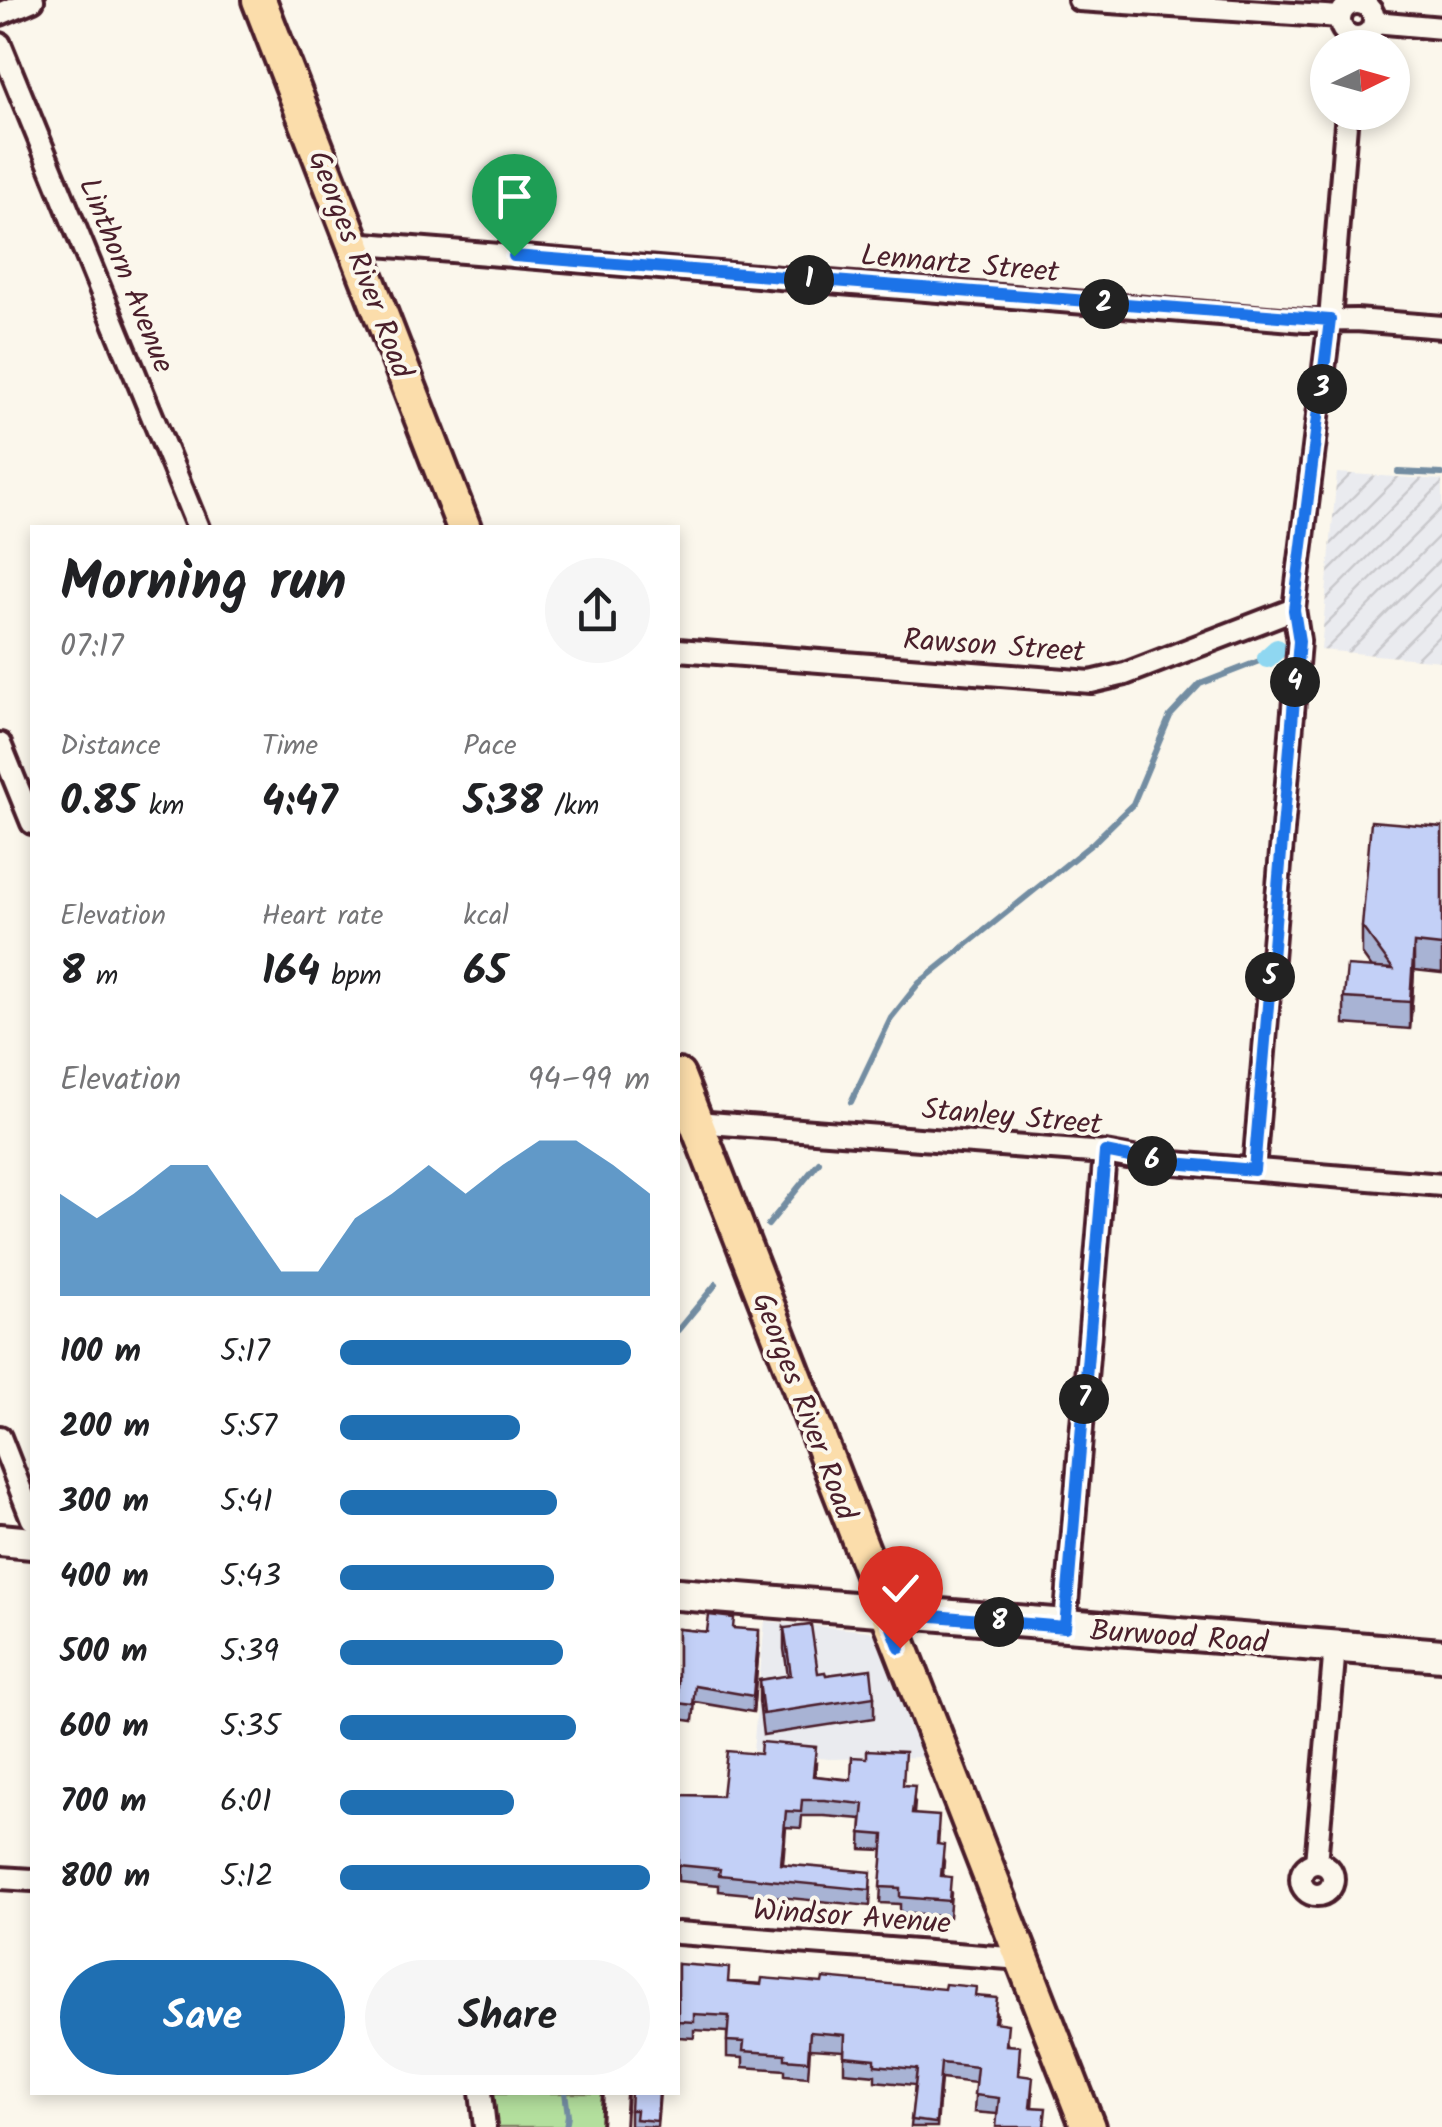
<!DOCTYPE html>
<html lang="en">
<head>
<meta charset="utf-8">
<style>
  :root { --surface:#fff; --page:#f6f6f6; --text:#202124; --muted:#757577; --accent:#1f6fb2 }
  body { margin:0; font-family:Kalam,sans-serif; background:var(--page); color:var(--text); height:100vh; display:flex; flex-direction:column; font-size:38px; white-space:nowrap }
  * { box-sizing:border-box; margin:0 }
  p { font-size:32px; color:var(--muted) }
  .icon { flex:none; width:55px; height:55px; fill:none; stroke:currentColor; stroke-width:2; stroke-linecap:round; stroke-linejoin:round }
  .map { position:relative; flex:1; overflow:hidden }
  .drawer { position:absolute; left:30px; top:525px; width:650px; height:1570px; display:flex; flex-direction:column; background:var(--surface); border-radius:0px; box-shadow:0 5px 15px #0003 }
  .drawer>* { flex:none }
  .needle { width:65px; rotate:85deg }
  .fabs { position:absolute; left:1310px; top:30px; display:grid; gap:20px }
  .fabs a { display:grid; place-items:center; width:100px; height:100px; border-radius:50%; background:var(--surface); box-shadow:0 5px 15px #0003; font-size:50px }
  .pin { position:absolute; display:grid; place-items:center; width:85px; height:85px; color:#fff; margin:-102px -42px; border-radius:50% 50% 50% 0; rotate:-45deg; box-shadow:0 0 10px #0007 }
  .pin .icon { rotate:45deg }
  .km { position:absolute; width:50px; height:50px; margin:-25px; border-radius:50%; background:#222; color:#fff; font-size:28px; line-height:50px; text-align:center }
  .round { display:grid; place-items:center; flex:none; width:105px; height:105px; border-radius:52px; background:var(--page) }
  .head { display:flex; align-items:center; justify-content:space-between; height:170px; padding:0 30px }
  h1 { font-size:55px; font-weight:700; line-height:75px }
  .stats { display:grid; grid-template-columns:repeat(3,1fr); gap:15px; height:170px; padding:10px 30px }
  .stats div { display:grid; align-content:center }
  .stats b { font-size:42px; font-weight:700 }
  .stats small { font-size:28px; font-weight:400 }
  .stats p { font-size:28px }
  .chart { height:280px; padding:20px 30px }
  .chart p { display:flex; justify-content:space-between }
  .chart svg { width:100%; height:180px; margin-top:10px; fill:var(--accent); opacity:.7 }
  .action { display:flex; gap:20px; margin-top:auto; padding:20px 30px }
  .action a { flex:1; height:115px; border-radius:60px; background:var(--accent); color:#fff; font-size:40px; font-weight:700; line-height:115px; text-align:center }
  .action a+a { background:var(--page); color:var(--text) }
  ul { padding:0 30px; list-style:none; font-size:32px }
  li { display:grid; grid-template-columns:160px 120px 1fr; align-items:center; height:75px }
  li i { height:25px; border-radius:12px; background:var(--accent) }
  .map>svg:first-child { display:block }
  .built { fill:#eaebef }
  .industrial { fill:url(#industrial-furrows) }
  .green { fill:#b3df9d; stroke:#7e7f64; stroke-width:2.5 }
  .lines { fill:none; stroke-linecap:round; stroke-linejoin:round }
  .stream { stroke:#738da2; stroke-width:6 }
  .canal { stroke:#8fd7f1; stroke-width:20 }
  .street-casing { stroke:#4a1f2b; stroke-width:28 }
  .secondary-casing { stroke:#4a1f2b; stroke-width:38 }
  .primary-casing { stroke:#4a1f2b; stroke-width:40 }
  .street { stroke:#fbf7ec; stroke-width:20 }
  .secondary { stroke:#fbf7ec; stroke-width:30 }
  .primary { stroke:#fbddab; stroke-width:32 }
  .wall { fill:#a8b3d4; stroke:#4a1f2b; stroke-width:2.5 }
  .shaded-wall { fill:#8892ad; stroke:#4a1f2b; stroke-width:2.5 }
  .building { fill:#c3d0f7; stroke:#4a1f2b; stroke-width:2.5 }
  .route-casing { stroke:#fff; stroke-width:20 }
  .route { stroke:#1a73e8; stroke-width:12 }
  .labels { text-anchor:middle; stroke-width:8; stroke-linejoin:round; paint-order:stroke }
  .street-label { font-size:30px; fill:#4a1f2b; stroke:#fbf7ec }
</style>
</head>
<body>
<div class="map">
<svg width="1442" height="2127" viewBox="0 0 1442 2127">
  <defs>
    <pattern id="industrial-furrows" width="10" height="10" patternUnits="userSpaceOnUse" patternTransform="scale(2.5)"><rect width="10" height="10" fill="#eaebef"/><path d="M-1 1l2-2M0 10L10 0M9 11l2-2" fill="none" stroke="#cac9cd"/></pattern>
  </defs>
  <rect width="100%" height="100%" fill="#fbf7ec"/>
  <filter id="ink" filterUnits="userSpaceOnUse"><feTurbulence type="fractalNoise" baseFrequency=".01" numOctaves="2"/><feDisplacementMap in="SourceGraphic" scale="20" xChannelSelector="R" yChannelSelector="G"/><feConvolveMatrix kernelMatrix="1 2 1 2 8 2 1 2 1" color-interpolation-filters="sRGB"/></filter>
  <g filter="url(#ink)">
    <!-- built -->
    <path class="built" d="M765,1621L870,1631L879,1640L925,1757L829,1759L753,1751Z"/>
    <!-- industrial -->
    <path class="industrial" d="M1337,473L1442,480V661L1321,650Z"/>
    <!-- green -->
    <path class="green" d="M493,2093H609L607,2127H495Z"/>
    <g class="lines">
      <!-- stream -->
      <path class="stream" d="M1398,472L1442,474
        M851,1102L891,1018L919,983L1093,843L1133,804L1170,716L1200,684L1267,658
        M768,1225L819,1162
        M678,1330L716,1284
        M565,2092L568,2115L566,2127"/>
      <!-- canal -->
      <path class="canal" d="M1267,658L1277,649"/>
      <defs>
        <path id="street" d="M1079,0L1340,17
          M1340 20a17 17 0 1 1 34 0a17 17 0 1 1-34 0Z
          M0,14L33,0
          M1374,22L1442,28
          M0,44L198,528
          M353,243L1305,321L1356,320L1442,327
          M678,650L1091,682L1125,674L1294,609
          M0,744L32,823
          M696,1122L1105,1153L1150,1161L1442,1185
          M1254,1169L1299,641L1294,609L1330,320L1347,112
          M0,1437L32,1519
          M1065,1627L1105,1153
          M1316,1863L1335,1647
          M1301 1879a16 16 0 1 1 32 0a16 16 0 1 1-32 0Z
          M0,1878L32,1880
          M678,1933L1022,1959
          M481,2092L485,2127
          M613,2127L615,2092"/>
        <path id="secondary" d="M0,1540L32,1543
          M678,1594L1442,1655"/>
        <path id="primary" d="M259,0L464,528
          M678,1076L1088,2127"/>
      </defs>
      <!-- street casing -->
      <use href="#street" class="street-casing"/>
      <!-- secondary casing -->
      <use href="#secondary" class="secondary-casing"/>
      <!-- primary casing -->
      <use href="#primary" class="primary-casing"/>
      <!-- street -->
      <use href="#street" class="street"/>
      <!-- secondary -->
      <use href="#secondary" class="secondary"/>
      <!-- primary -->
      <use href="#primary" class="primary"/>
    </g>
    <!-- wall -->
    <path class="wall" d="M1442,827V973L1414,970L1410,1029L1344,1024V998L1372,968L1362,954V927Z
      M734,1628L759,1646L753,1712L695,1702L693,1721L678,1719V1629L707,1632Z
      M784,1628L818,1673L874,1697V1718L763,1735L759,1701V1680L788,1676L784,1649Z
      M816,1763L815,1776L904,1785L915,1802L914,1814L939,1832L938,1845L944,1861L943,1876L951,1893L949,1917L900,1913V1904L880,1903L883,1850L861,1849L862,1819L824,1816H802L801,1828L786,1827L783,1864L871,1888L870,1906L719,1891V1885L678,1881V1795L722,1796Z
      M678,1964L729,1982L976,1996L997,2014L996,2022L1008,2045L1020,2062L1019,2075L1033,2093L1032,2107L997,2114L974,2112L976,2083L941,2079L937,2127H911L915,2085L875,2081V2075L844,2072V2051L810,2049L808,2077L785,2075V2070L743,2067V2058L727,2057V2032L694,2030V2038L678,2037Z
      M660,2092L657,2127L630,2126V2110Z"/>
    <!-- shaded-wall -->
    <path class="shaded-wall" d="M1414,943V970L1410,1029V1002Z
      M759,1630V1646L753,1712V1696Z"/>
    <!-- building -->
    <path class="building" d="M1371,821L1442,827V946L1414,943L1410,1002L1344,998L1347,966L1393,969L1362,927Z
      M709,1615L734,1618L733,1628L759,1630L753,1696L695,1686L693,1705L678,1703V1629L707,1632Z
      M811,1625L818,1673L825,1672L826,1675L871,1669L874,1697L763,1714L759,1680L791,1675L784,1628Z
      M761,1742L816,1747L813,1776L851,1780L852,1757L867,1758V1750L905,1752L903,1785L915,1786L912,1814L939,1816L937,1844L944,1845L941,1876L951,1877L949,1901L900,1897V1888L880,1887L884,1835L861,1833L864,1804L824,1800H802L801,1812L786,1811L781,1864L871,1872L870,1890L719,1875L720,1869L678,1865V1795L722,1796L727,1751L760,1754Z
      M678,1964L729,1968L728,1982L761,1985L762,1978L822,1983L823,1978L944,1989L945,1984L976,1987L975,1996L997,1998L994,2022L1008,2024L1006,2045L1020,2046L1018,2075L1033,2077L1030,2107L1046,2108L1044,2126L1049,2127H996L999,2098L974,2095L977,2067L941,2063L936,2123L911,2120L917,2069L875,2065V2059L844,2056L845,2035L810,2032L808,2061L785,2059V2054L743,2051L744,2042L727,2041L729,2016L694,2014V2022L678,2021Z
      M631,2092H659L657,2121L635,2119L636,2110H630Z"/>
  </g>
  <g class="lines" filter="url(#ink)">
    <defs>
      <path id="route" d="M514,256L1330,320L1294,610L1299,641L1254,1170L1150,1161L1105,1152L1065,1627L886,1612L900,1648"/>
    </defs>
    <!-- route casing -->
    <use href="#route" class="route-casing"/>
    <!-- route -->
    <use href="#route" class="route"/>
  </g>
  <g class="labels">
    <!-- street labels -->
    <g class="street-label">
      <text transform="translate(960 263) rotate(5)" y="10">Lennartz Street</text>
      <text transform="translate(361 264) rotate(69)" y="10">Georges River Road</text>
      <text transform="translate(127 275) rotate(68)" y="10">Linthorn Avenue</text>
      <text transform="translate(994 645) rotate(4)" y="10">Rawson Street</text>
      <text transform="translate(1012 1116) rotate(5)" y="10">Stanley Street</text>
      <text transform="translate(805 1406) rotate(69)" y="10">Georges River Road</text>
      <text transform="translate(1179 1636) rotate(4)" y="10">Burwood Road</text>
      <text transform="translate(852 1916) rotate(4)" y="10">Windsor Avenue</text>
    </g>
  </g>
</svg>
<div class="fabs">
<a><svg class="needle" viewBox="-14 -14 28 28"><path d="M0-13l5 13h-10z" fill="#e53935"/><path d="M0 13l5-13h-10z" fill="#757577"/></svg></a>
</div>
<div class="pin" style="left:514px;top:256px;background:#1e9e55"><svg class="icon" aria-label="arrive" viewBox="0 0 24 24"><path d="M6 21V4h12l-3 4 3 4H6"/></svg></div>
<div class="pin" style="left:900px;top:1648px;background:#d93025"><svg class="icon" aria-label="check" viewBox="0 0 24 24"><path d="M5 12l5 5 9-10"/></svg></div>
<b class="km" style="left:809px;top:280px">1</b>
<b class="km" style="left:1104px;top:304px">2</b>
<b class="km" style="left:1322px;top:389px">3</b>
<b class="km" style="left:1295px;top:682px">4</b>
<b class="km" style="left:1270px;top:977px">5</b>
<b class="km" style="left:1152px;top:1161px">6</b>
<b class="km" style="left:1084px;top:1399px">7</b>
<b class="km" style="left:999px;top:1622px">8</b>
<section class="drawer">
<div class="head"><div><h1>Morning run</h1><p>07:17</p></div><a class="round"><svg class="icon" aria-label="share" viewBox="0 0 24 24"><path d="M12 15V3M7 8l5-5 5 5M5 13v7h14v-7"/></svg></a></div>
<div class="stats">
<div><p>Distance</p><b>0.85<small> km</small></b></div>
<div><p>Time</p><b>4:47</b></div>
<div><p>Pace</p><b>5:38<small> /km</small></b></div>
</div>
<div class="stats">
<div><p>Elevation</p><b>8<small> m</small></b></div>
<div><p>Heart rate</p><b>164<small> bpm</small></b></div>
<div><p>kcal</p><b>65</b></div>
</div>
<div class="chart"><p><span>Elevation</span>94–99 m</p>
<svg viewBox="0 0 160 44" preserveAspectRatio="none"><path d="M0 44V19L10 25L20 19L30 12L40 12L50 25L60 38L70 38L80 25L90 19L100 12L110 19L120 12L130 6L140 6L150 12L160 19V44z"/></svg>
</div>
<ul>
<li><b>100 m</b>5:17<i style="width:94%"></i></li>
<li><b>200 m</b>5:57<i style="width:58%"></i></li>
<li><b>300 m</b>5:41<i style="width:70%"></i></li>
<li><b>400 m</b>5:43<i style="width:69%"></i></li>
<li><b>500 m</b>5:39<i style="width:72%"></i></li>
<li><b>600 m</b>5:35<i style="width:76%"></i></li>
<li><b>700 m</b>6:01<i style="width:56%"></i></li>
<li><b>800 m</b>5:12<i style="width:100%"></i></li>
</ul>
<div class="action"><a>Save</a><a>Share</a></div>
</section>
</div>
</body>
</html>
